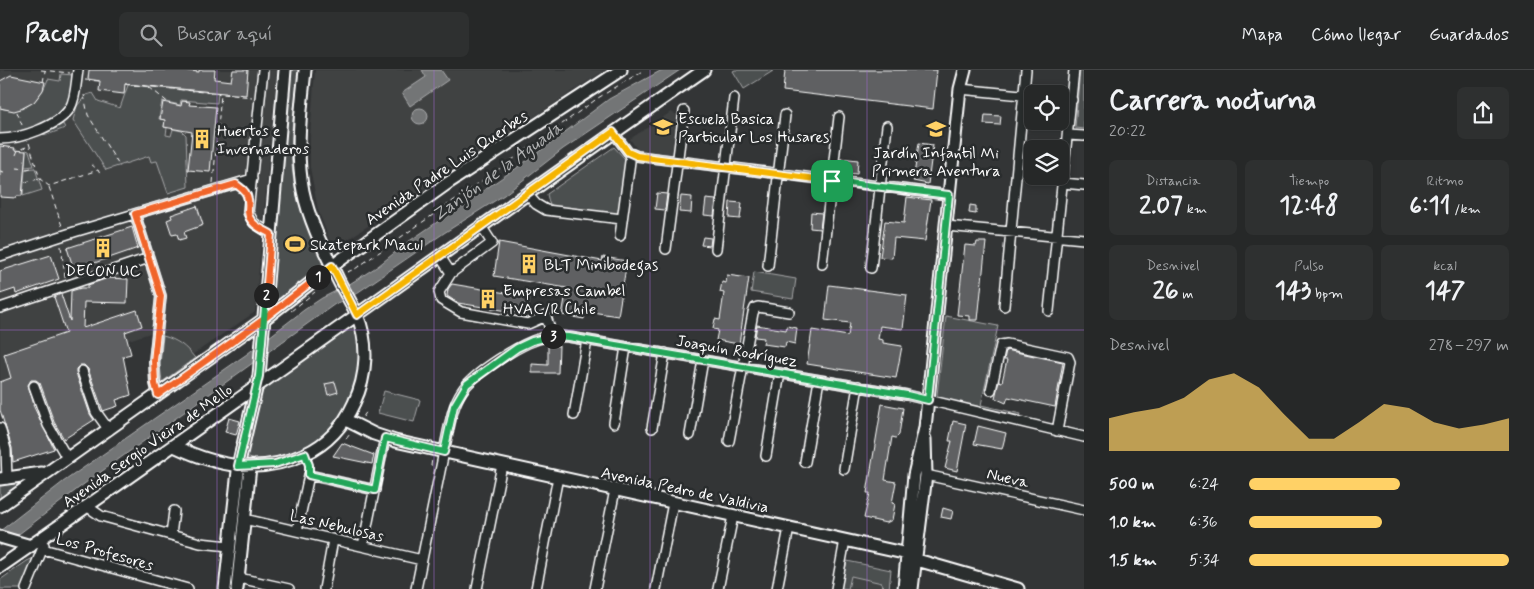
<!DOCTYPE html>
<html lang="es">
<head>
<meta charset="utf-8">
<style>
  :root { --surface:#262828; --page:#2e3030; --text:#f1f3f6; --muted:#a4a6a8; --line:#424445; --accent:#ffd166 }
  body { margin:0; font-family:Mynerve,sans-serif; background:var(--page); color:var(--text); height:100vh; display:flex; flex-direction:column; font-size:19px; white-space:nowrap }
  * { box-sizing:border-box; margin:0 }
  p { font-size:16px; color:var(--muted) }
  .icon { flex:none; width:28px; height:28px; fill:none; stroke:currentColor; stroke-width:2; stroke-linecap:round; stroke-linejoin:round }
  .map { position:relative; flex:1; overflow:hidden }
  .drawer { display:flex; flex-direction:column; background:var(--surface); width:450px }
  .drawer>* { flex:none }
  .fabs { position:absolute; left:1024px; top:15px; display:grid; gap:10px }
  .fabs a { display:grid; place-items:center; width:45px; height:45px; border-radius:8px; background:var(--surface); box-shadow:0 2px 8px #0003,0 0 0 1px var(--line); font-size:25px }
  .pin { position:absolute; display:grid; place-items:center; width:42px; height:42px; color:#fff; margin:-21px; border-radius:10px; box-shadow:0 2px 8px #0006 }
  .km { position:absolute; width:25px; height:25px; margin:-12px; border-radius:50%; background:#222; color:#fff; font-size:14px; line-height:25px; text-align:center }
  .round { display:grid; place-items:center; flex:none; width:52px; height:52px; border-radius:8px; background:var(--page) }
  .head { display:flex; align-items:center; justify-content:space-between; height:85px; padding:0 25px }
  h1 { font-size:28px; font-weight:700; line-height:38px }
  .figures { display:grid; grid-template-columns:repeat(3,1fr); gap:8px; height:85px; padding:5px 25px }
  .figures div { display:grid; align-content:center; border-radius:8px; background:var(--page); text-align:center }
  .figures b { font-size:25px; font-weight:700 }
  .figures small { font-size:14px; font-weight:400 }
  .figures p { font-size:14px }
  .chart { height:140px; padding:10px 25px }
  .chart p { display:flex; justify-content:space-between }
  .chart svg { width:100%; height:90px; margin-top:5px; fill:var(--accent); opacity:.7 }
  ul { padding:0 25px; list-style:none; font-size:16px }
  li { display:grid; grid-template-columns:80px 60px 1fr; align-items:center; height:38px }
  li i { height:12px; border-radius:6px; background:var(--accent) }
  header { display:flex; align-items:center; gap:30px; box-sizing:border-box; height:70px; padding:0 25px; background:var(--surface); border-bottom:1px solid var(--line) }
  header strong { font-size:24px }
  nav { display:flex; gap:28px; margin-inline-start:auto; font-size:18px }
  .search { width:350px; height:45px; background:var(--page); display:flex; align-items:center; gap:12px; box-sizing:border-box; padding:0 18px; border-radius:8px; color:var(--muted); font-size:19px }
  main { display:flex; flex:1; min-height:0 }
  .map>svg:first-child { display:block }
  .built { fill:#404243 }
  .green { fill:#4c4f50; stroke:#a6a7a8 }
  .water { fill:#737576; stroke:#abacad }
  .building { fill:#5f6162; stroke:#fff }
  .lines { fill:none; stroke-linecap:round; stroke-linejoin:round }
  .minor-casing { stroke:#fff; stroke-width:12 }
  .major-casing { stroke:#fff; stroke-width:15 }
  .path { stroke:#fff; stroke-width:1; stroke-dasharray:5 4; stroke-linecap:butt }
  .minor { stroke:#2a2d2e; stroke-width:9 }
  .major { stroke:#2a2d2e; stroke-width:11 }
  .split-1-casing { stroke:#fff; stroke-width:10 }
  .split-2-casing { stroke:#fff; stroke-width:10 }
  .split-3-casing { stroke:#fff; stroke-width:10 }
  .split-4-casing { stroke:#fff; stroke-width:10 }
  .split-1 { stroke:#f5b400; stroke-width:6 }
  .split-2 { stroke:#f0652b; stroke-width:6 }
  .split-3 { stroke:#22a559; stroke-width:6 }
  .split-4 { stroke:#22a559; stroke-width:6 }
  .grid { fill:none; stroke:#a36bd2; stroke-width:1; stroke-opacity:0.55 }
  .labels { text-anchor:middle; stroke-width:5; stroke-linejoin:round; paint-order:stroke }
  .poi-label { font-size:16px; fill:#fff; stroke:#2a2d2e; text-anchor:start }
  .street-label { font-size:16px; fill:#fff; stroke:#2a2d2e }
  .water-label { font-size:18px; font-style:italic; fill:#b2b3b4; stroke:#2a2d2e }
</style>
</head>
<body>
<header>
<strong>Pacely</strong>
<div class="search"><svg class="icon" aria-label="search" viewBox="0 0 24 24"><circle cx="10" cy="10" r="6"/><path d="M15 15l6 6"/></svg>Buscar aquí</div>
<nav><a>Mapa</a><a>Cómo llegar</a><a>Guardados</a></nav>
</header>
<main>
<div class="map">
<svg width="1084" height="519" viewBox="0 0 1084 519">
  <rect width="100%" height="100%" fill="#333536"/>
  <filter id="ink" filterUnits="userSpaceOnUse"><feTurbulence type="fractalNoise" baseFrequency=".02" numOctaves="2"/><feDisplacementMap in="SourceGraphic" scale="10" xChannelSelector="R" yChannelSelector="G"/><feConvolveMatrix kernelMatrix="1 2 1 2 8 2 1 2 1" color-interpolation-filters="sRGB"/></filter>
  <g filter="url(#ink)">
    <!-- built -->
    <path class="built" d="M0,0H277L255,242L192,285L177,270L150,263L0,312Z
      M315,0H605L333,179L318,140L310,97V68Z
      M671,42L680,46L674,86L639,82L630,69Z
      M847,491L891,500L889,519H841Z"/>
    <!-- green -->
    <path class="green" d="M289,0H299C295,34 288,71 293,105C297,137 311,167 324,196L272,236L268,232Z
      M735,0H772L773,1L744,19L733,1Z
      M1080,0H1084V59L1075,58Z
      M61,4L73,5C72,14 72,24 68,32C59,53 20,64 0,64V38C24,45 40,31 48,9L60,11Z
      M128,15L218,23L217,33L181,30L180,35L162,31L159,49L165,50L164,57L167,58L166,65L171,66L173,59L182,61L186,65L188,117L168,123L157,91L151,92L149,86L106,100L73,50L77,36L86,25L93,23L98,31L120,38Z
      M60,54H63L65,58L47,65L42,64Z
      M614,77L626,90L619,146L556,138L549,133L547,124Z
      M26,80L29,81L34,96L25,97Z
      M35,98L42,120L23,126L25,99Z
      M754,202L796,209L793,229L751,222Z
      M946,246L998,256L981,335L1021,344L1020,347L943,330L937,325Z
      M355,250C357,263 361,279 359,292C354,338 325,379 278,388C265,390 256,395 246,385L260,321Z
      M163,266C178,270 185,276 195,288L162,312L160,295Z
      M384,321L420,330L414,352L378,343Z
      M24,413L0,430V415Z
      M38,486L22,519H0V510L27,491Z
      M847,491L891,500L889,519L883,518L882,513L851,506L848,519L841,518Z"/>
    <!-- water -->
    <path class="water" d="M422,0H441L448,10L410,36L402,23L426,7Z
      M662,0H680L563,79L504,125L444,163L354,225L335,234L84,414L15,467L0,476V461L63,412L247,284L304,240L322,228L348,215L378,196L408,172L525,92L609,29Z
      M412 46a8 8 0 1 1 16 0a8 8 0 1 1-16 0Z"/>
    <!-- building -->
    <path class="building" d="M89,0H181L199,2V0H215L214,9L231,11L233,0H248L246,25L125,14L124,24L99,21L100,11L88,9Z
      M785,0H937L933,39L783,21Z
      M11,5L45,12L43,20L34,32L21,39L14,41L0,38V11Z
      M182,31L190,32L189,35L216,37L210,102L188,100L192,62L164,57L165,50L160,49L163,32L181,36Z
      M985,45L1001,46L1000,55L984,54Z
      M919,73L933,75L928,114L913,111Z
      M0,76L15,78L14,80L26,81L22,126H17L16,128L0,127Z
      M841,88L858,90L857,104L839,102Z
      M657,123L667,124L665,140L655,139Z
      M681,126L692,127L691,143L679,142Z
      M907,127L931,130L925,171L894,168L892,188L880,187L885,151L904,153Z
      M706,129L716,130L714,146L704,145Z
      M730,132L742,133L740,149L729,148Z
      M970,135L976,136V144L969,143Z
      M197,136L203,155L184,162L186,168L179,170L177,164L172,165L167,150L172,148L171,145Z
      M811,142L822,143L820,159L810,158Z
      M132,157L138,178L74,200L67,178Z
      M703,167L711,168L710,176L701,175Z
      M499,172L602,191L603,187L627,191L618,246L585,241L584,249L562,245L567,218L494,206Z
      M977,172H986L978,250H970V246L957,245L965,175L976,176Z
      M51,185L59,209L16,224L15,219L0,224V201Z
      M727,205L749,208L739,274L716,270L718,260L713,259L715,249L720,250L724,223L720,222L722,212L726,213Z
      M108,208L128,209L127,233L84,232L83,258L137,240L142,256L125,262L131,284L123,286L131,325L116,330L118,336L103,341L88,299L84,295H80L76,299V303L90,344L94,350L64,369L54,352L40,313L36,310H31L28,315L34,335H33L54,379L13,392L12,378L0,340V312L11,308L4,284L66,263L54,227L61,224L70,251L71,221L81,218H88V215Z
      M452,214L530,227L527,244L458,233L447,226L448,219Z
      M829,215L907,225L903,259L880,256L878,269L883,270V273L902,276L896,308L807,294L812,260L848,266L850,253L825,250Z
      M757,255L786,260L787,256L797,258L795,274L786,272L785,277L763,274L764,268L755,267Z
      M548,275L559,276L558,303H532V294L548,295Z
      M1006,280L1063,292L1055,337L1008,327L1006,333L995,328L999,311L1002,312L1007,290H1004Z
      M335,312L338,322L328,325L325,314Z
      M882,334L903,338L899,365L896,368L892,367L885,410L896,412L892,433L895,434L892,450L886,453L864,448L870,423H867Z
      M229,348L240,351L236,365L225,362Z
      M953,351L966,354L957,401L945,398L952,371H949Z
      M978,356L1006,363L1002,379L974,374Z
      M342,373L374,385L372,394L333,386Z
      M943,438L953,441L951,449L941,447Z"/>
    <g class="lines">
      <defs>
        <path id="minor" d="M263,0L248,142L254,153L271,164
          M960,19L1032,26
          M1060,29L1072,30
          M613,62L628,82L637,86L949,125
          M1068,65L1084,66
          M0,69C20,69 59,56 70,38C76,28 76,12 78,0
          M1063,113L1084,115
          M527,124L536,134L546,140L622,149
          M135,144L161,226L154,291L155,313L158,325
          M481,156L492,173L451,203L439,222L441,230L461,242L528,254L546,246L552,266
          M946,156L1084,169
          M620,166L631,84
          M666,179L684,41
          M716,179L734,28
          M439,185L451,203
          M0,186L74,162L252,109
          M822,194L839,47
          M768,196L785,45
          M871,198L887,56
          M1004,236L1026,0
          M0,238L149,188
          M1049,241L1074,0
          M82,301L96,342L109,360
          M34,316L48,355L67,388
          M991,320L1001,275L1007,274L1068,287L1070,292L1057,361
          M574,345L587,270
          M614,353L626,277
          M0,358L6,380L7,409
          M652,358L665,283
          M690,365L703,290
          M729,371L753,243L755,238L758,237L789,242
          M766,386L780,303
          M805,392L819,310
          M844,399L858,316
          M926,405L1084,440
          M88,437L101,446L200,473L229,476
          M244,449L422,490
          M297,461L309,405L375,420
          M171,465L174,441
          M363,476L385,368
          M43,479L188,519
          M239,508L289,519
          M26,519L44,475
          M324,519L333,470
          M416,519L448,362C451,348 454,333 462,321C474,303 521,273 542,268C551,265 559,266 569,267L907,325L1084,367
          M477,519L502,395
          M536,519L558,407
          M595,519L615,420
          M656,519L673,433
          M718,519L733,446
          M777,519L789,458
          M836,519L845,470"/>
        <path id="major" d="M346,350L374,364L395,371L908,484L917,490L1018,519
          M174,376C219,397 259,405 305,384C327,374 344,355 354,333C367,306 369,273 357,245C351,231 342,219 336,205C323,178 309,150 303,121C295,81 301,40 305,0
          M0,409L42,403
          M0,436L264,249L339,191L448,113L621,0
          M0,467L31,476
          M0,497C236,334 468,163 704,0
          M225,519L239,392L259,306L285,0
          M237,519L250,397
          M904,519L914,405L925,358L960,19L965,0
          M912,519L926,405L925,369"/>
      </defs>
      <!-- minor casing -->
      <use href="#minor" class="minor-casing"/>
      <!-- major casing -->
      <use href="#major" class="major-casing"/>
      <!-- path -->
      <path class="path" d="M41,0L70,3
        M85,10L100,11
        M43,12L45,1
        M125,14L252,27
        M149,17L170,34
        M84,25L88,45L120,97
        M17,42L22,55
        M29,73L40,109L49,116L98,100L100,104
        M16,85L18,80L29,76
        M91,94L98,100
        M17,98L27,99L35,97
        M0,101L4,102
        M25,112L39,109
        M213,113L221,24
        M49,117L62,156
        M61,176L65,207
        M347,202L355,199L522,83L598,28L644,0
        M291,241L315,222
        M363,347L367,341
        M346,369L350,364
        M431,396L432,389"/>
      <!-- minor -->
      <use href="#minor" class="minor"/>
      <!-- major -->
      <use href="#major" class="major"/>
    </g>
  </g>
  <g class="lines" filter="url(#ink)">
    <defs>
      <path id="split-1" d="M318,207L332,196L357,245L613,62L628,82L637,86L832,111"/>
      <path id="split-2" d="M266,225L271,164C262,159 249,154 248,142C248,135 250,129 245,122C243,119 239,117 236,114L135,144L161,226L154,291L155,314L158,325L264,249L318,207"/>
      <path id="split-3" d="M266,225L259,306L238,396L275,394L305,384L309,395V405L375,420L385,368L444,382L454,336L467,314L517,278L532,271L553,266"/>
      <path id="split-4" d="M553,266L569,267L907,325L928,330L949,125L832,111"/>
    </defs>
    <!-- split-1 casing -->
    <use href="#split-1" class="split-1-casing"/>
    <!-- split-2 casing -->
    <use href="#split-2" class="split-2-casing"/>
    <!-- split-3 casing -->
    <use href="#split-3" class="split-3-casing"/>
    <!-- split-4 casing -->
    <use href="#split-4" class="split-4-casing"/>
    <!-- split-1 -->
    <use href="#split-1" class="split-1"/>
    <!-- split-2 -->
    <use href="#split-2" class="split-2"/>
    <!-- split-3 -->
    <use href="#split-3" class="split-3"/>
    <!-- split-4 -->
    <use href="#split-4" class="split-4"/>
  </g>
  <!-- grid -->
  <path class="grid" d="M217,0V519M434,0V519M650,0V519M867,0V519M0,260H1084"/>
  <!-- icons -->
  <defs>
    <symbol id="school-bare" viewBox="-9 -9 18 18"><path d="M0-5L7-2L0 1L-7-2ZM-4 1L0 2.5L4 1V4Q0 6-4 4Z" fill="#ffd166" stroke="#2a2d2e" stroke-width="2.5" paint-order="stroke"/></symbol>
    <symbol id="building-bare" viewBox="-9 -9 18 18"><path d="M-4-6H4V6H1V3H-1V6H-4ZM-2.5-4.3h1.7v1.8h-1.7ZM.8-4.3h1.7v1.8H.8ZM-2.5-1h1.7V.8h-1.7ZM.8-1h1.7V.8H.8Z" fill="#ffd166" stroke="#2a2d2e" stroke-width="2.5" paint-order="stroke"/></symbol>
    <symbol id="stadium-bare" viewBox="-9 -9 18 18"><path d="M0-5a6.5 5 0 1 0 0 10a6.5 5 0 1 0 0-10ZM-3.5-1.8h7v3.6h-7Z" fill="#ffd166" stroke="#2a2d2e" stroke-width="2.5" paint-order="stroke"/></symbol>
  </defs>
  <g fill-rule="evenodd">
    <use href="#school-bare" x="649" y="43" width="28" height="28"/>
    <use href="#school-bare" x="922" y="45" width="28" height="28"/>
    <use href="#building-bare" x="188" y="55" width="28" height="28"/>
    <use href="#stadium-bare" x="281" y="160" width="28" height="28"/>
    <use href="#building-bare" x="89" y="164" width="28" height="28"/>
    <use href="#building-bare" x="515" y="180" width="28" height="28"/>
    <use href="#building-bare" x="474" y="215" width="28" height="28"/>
  </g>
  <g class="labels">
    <!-- poi labels -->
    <g class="poi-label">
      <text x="678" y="54">Escuela Basica<tspan x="678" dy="18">Particular Los Husares</tspan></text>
      <text x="217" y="66">Huertos e<tspan x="217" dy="18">Invernaderos</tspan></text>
      <text x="936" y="88" text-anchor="middle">Jardín Infantil Mi<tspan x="936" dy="18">Primera Aventura</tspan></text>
      <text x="310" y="180">Skatepark Macul</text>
      <text x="544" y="200">BLT Minibodegas</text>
      <text x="103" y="206" text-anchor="middle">DECON UC</text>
      <text x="503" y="226">Empresas Cambel<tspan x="503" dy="18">HVAC/R Chile</tspan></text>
    </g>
    <!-- street labels -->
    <g class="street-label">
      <text transform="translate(446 97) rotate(-34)" y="6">Avenida Padre Luis Querbes</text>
      <text transform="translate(737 280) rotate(10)" y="6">Joaquín Rodríguez</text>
      <text transform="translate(147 375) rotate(-35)" y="6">Avenida Sergio Vieira de Mello</text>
      <text transform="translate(1008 407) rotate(13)" y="6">Nueva</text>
      <text transform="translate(685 419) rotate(12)" y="6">Avenida Pedro de Valdivia</text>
      <text transform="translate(337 455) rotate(13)" y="6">Las Nebulosas</text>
      <text transform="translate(105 481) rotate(16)" y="6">Los Profesores</text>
    </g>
    <!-- water labels -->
    <g class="water-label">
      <text transform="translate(497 101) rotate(-36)" y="6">Zanjón de la Aguada</text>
    </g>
  </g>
</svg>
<div class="fabs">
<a><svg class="icon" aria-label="locate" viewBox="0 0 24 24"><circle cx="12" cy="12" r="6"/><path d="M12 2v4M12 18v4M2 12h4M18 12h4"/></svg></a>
<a><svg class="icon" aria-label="layers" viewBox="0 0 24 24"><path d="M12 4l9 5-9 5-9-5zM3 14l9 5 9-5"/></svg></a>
</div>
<div class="pin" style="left:832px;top:111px;background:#1e9e55"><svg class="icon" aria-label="arrive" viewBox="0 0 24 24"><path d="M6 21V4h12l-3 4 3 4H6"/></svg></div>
<b class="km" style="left:318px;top:207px">1</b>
<b class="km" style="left:266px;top:225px">2</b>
<b class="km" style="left:553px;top:266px">3</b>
</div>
<section class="drawer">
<div class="head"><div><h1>Carrera nocturna</h1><p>20:22</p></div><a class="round"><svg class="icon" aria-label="share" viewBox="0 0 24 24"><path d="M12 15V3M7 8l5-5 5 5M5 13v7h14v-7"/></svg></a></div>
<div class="figures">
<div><p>Distancia</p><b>2.07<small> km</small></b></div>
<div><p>Tiempo</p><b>12:48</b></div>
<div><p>Ritmo</p><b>6:11<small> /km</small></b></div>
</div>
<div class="figures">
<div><p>Desnivel</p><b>26<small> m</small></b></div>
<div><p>Pulso</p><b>143<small> bpm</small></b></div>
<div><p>kcal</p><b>147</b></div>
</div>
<div class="chart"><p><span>Desnivel</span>278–297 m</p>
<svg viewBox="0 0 160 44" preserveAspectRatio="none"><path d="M0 44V28L10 25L20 23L30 18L40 9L50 6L60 13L70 26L80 38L90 38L100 30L110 21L120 23L130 30L140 33L150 31L160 28V44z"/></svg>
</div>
<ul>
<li><b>500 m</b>6:24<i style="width:58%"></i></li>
<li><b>1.0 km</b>6:36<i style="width:51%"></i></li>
<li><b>1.5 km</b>5:34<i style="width:100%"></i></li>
</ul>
</section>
</main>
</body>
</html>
